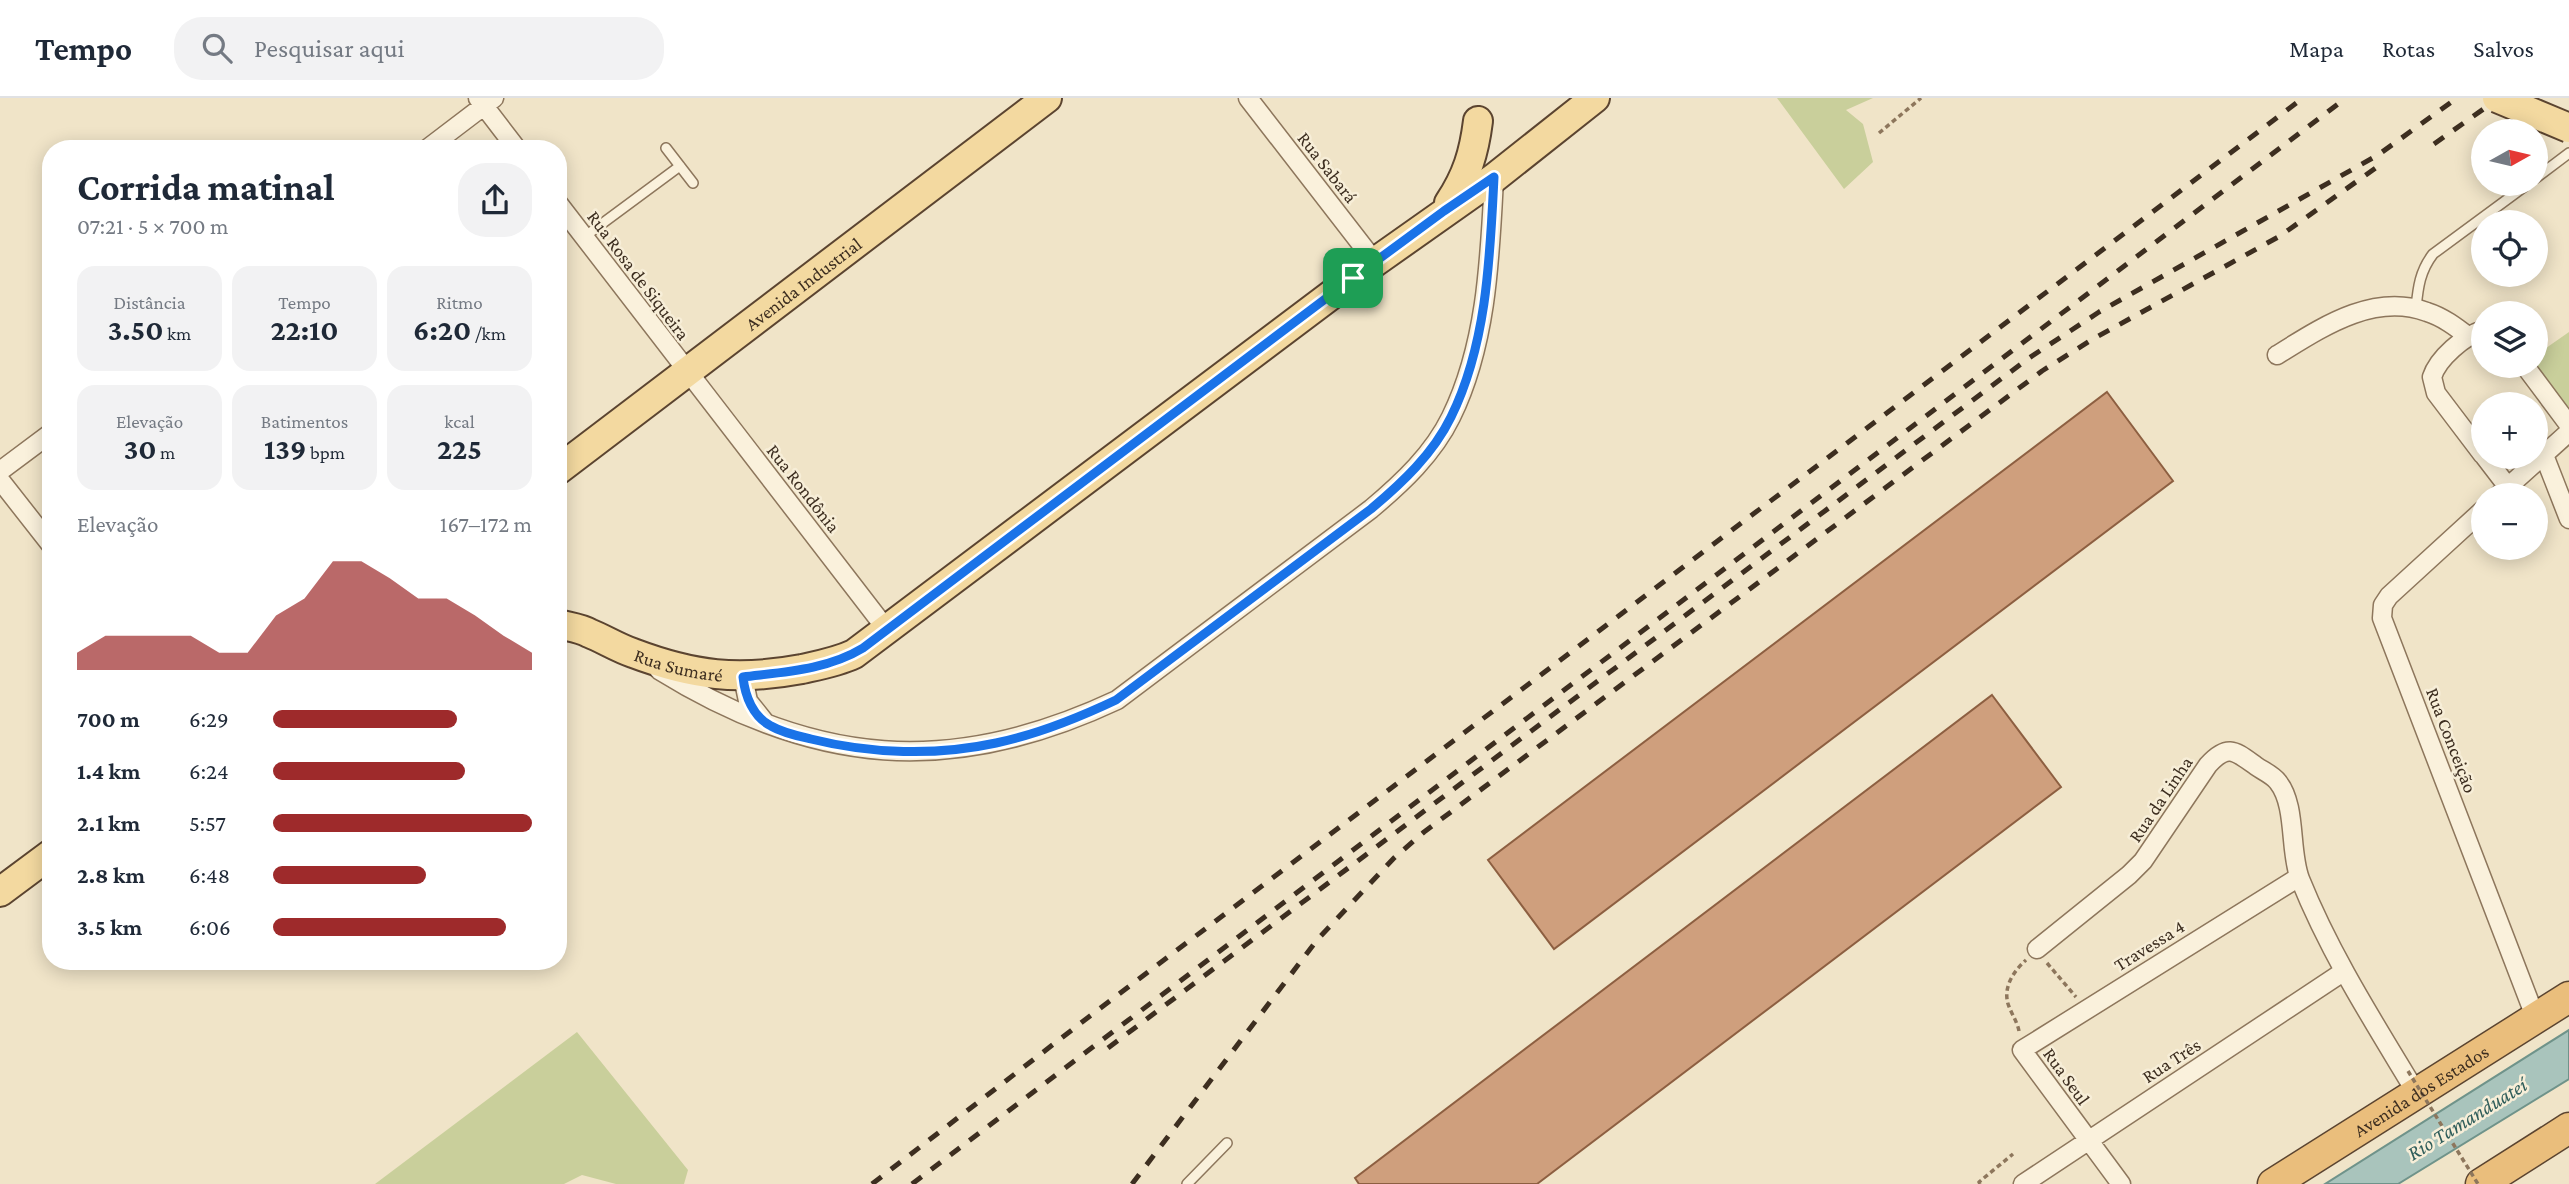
<!DOCTYPE html>
<html lang="pt">
<head>
<meta charset="utf-8">
<style>
  :root { --surface:#fff; --page:#f2f2f3; --text:#1f2937; --muted:#747a83; --line:#e0e1e3; --accent:#9e2a2b }
  body { margin:0; font-family:"Crimson Pro",serif; background:var(--page); color:var(--text); height:100vh; display:flex; flex-direction:column; font-size:26px; white-space:nowrap }
  * { box-sizing:border-box; margin:0 }
  p { font-size:23px; color:var(--muted) }
  .icon { flex:none; width:38px; height:38px; fill:none; stroke:currentColor; stroke-width:2; stroke-linecap:round; stroke-linejoin:round }
  .map { position:relative; flex:1; overflow:hidden }
  .panel { position:absolute; left:42px; top:42px; width:525px; height:830px; display:flex; flex-direction:column; background:var(--surface); border-radius:28px; box-shadow:0 4px 18px #0003 }
  .panel>* { flex:none }
  .needle { width:46px; rotate:82deg }
  .fabs { position:absolute; left:2471px; top:21px; display:grid; gap:14px }
  .fabs a { display:grid; place-items:center; width:77px; height:77px; border-radius:50%; background:var(--surface); box-shadow:0 4px 18px #0003; font-size:35px }
  .pin { position:absolute; display:grid; place-items:center; width:60px; height:60px; color:#fff; margin:-30px; border-radius:14px; box-shadow:0 4px 10px #0006 }
  .round { display:grid; place-items:center; flex:none; width:74px; height:74px; border-radius:28px; background:var(--page) }
  .head { display:flex; align-items:center; justify-content:space-between; height:119px; padding:0 35px }
  h1 { font-size:38px; font-weight:700; line-height:52px }
  .figures { display:grid; grid-template-columns:repeat(3,1fr); gap:10px; height:119px; padding:7px 35px }
  .figures div { display:grid; align-content:center; border-radius:18px; background:var(--page); text-align:center }
  .figures b { font-size:30px; font-weight:700 }
  .figures small { font-size:19px; font-weight:400 }
  .figures p { font-size:19px }
  .chart { height:196px; padding:14px 35px }
  .chart p { display:flex; justify-content:space-between }
  .chart svg { width:100%; height:126px; margin-top:7px; fill:var(--accent); opacity:.7 }
  ul { padding:0 35px; list-style:none; font-size:23px }
  li { display:grid; grid-template-columns:112px 84px 1fr; align-items:center; height:52px }
  li i { height:18px; border-radius:9px; background:var(--accent) }
  header { display:flex; align-items:center; gap:42px; box-sizing:border-box; height:98px; padding:0 35px; background:var(--surface); border-bottom:2px solid var(--line) }
  header strong { font-size:33px }
  nav { display:flex; gap:38px; margin-inline-start:auto; font-size:24px }
  .search { width:490px; height:63px; background:var(--page); display:flex; align-items:center; gap:18px; box-sizing:border-box; padding:0 24px; border-radius:28px; color:var(--muted); font-size:26px }
  .map>svg:first-child { display:block }
  .green { fill:#c9cf9b }
  .water { fill:#a9c4bc; stroke:#6f938a; stroke-width:2 }
  .building { fill:#cf9f7d; stroke:#8d5f41; stroke-width:2 }
  .lines { fill:none; stroke-linecap:round; stroke-linejoin:round }
  .service-casing { stroke:#8d765c; stroke-width:12 }
  .minor-casing { stroke:#8d765c; stroke-width:21 }
  .primary-casing { stroke:#5b4430; stroke-width:32 }
  .trunk-casing { stroke:#5b4430; stroke-width:33 }
  .path { stroke:#8d765c; stroke-width:3.5; stroke-dasharray:5 3.5; stroke-linecap:butt }
  .service { stroke:#faf1dc; stroke-width:9 }
  .minor { stroke:#faf1dc; stroke-width:18 }
  .primary { stroke:#f3d9a0; stroke-width:28 }
  .trunk { stroke:#eabe7c; stroke-width:30 }
  .rail { stroke:#3d2e20; stroke-width:5; stroke-dasharray:12 12; stroke-linecap:butt }
  .primary-bridge-casing { stroke:#5b4430; stroke-width:32; stroke-linecap:butt }
  .path-bridge { stroke:#8d765c; stroke-width:3.5; stroke-dasharray:5 3.5; stroke-linecap:butt }
  .primary-bridge { stroke:#f3d9a0; stroke-width:28 }
  .route-casing { stroke:#fff; stroke-width:14 }
  .route { stroke:#1a73e8; stroke-width:9 }
  .labels { text-anchor:middle; stroke-width:5; stroke-linejoin:round; paint-order:stroke }
  .street-label { font-size:19px; fill:#3d2e20; stroke:#f7eed8 }
  .water-label { font-size:21px; font-style:italic; fill:#2f5d5a; stroke:#f7eed8 }
</style>
</head>
<body>
<header>
<strong>Tempo</strong>
<div class="search"><svg class="icon" aria-label="search" viewBox="0 0 24 24"><circle cx="10" cy="10" r="6"/><path d="M15 15l6 6"/></svg>Pesquisar aqui</div>
<nav><a>Mapa</a><a>Rotas</a><a>Salvos</a></nav>
</header>
<div class="map">
<svg width="2569" height="1086" viewBox="0 0 2569 1086">
  <rect width="100%" height="100%" fill="#f0e4c8"/>
  <!-- green -->
  <path class="green" d="M1777,0H1873L1846,12L1863,26L1873,64L1844,91Z
    M2569,234V309L2564,306L2534,268L2536,257Z
    M577,934L688,1072L684,1086H616L582,1077L564,1086H375Z"/>
  <!-- water -->
  <path class="water" d="M2569,932V981L2398,1086H2325Z"/>
  <!-- building -->
  <path class="building" d="M2107,294L2173,383L1554,851L1488,762Z
    M1992,597L2061,689L1537,1086H1359L1355,1080Z"/>
  <g class="lines">
    <defs>
      <path id="service" d="M666,50L693,85
        M2536,80L2569,55
        M584,139L680,68
        M2416,210C2418,189 2420,173 2433,156L2528,86
        M1187,1086L1227,1045"/>
      <path id="minor" d="M478,0L517,51
        M1248,0L1375,164
        M427,51L494,0
        M558,105L887,532
        M2483,232C2464,238 2438,260 2432,279L2436,295L2483,357
        M2277,257C2321,230 2373,194 2427,214C2443,219 2456,229 2469,239
        M2525,268L2569,327
        M2544,357L2569,421
        M2485,359L2508,389
        M0,373L51,335
        M0,382L51,447
        M2499,397L2569,334
        M2483,412L2389,498L2383,507L2382,520L2536,921
        M659,572C814,668 951,680 1117,602L1371,411C1402,385 1433,356 1451,319C1487,246 1490,159 1494,80
        M743,579L748,603L764,623
        M2037,851L2129,777L2143,763L2208,667C2228,645 2235,653 2256,668C2263,673 2273,677 2278,684C2297,708 2289,753 2300,781C2331,858 2375,926 2417,996
        M2023,1086L2343,874
        M2121,1086L2022,952L2299,779"/>
      <g id="primary">
        <path d="M1449,105C1467,78 1474,55 1478,23"/>
        <path id="s1" d="M558,372L1047,0"/>
        <path id="s2" d="M558,526C569,529 580,530 589,535C604,541 618,550 633,555C694,578 738,583 802,571C820,567 837,564 854,556L1375,164L1494,80L1595,0"/>
        <path d="M0,794L51,756"/>
      </g>
      <g id="trunk">
        <path id="s3" d="M2273,1086L2569,899"/>
        <path d="M2481,1086L2569,1030"/>
      </g>
    </defs>
    <!-- service casing -->
    <use href="#service" class="service-casing"/>
    <!-- minor casing -->
    <use href="#minor" class="minor-casing"/>
    <!-- primary casing -->
    <use href="#primary" class="primary-casing"/>
    <!-- trunk casing -->
    <use href="#trunk" class="trunk-casing"/>
    <!-- path -->
    <path class="path" d="M1879,35L1921,0
      M2047,865L2076,899
      M2019,933C2017,922 2008,911 2007,901C2005,885 2016,871 2026,862
      M1980,1086L1979,1084L2013,1056"/>
    <!-- service -->
    <use href="#service" class="service"/>
    <!-- minor -->
    <use href="#minor" class="minor"/>
    <!-- primary -->
    <use href="#primary" class="primary"/>
    <!-- trunk -->
    <use href="#trunk" class="trunk"/>
    <!-- rail -->
    <path class="rail" d="M2434,46L2499,0
      M1108,950L2029,260L2099,214L2378,57L2457,0
      M872,1086L1090,918L2303,0
      M912,1086L2346,0
      M1132,1086L1317,842L1394,760L1424,734L2042,273L2093,241L2280,138L2384,64"/>
    <defs>
      <path id="primary-bridge" d="M2497,0L2569,30"/>
    </defs>
    <!-- primary-bridge casing -->
    <use href="#primary-bridge" class="primary-bridge-casing"/>
    <!-- path-bridge -->
    <path class="path-bridge" d="M2408,973L2478,1086"/>
    <!-- primary-bridge -->
    <use href="#primary-bridge" class="primary-bridge"/>
  </g>
  <g class="lines">
    <defs>
      <path id="route" d="M1494,79C1490,159 1487,246 1451,319C1433,356 1402,385 1371,411L1116,602C1078,620 1039,636 996,645C936,658 871,656 811,641C798,638 783,635 771,628C753,619 745,598 743,579C783,574 827,572 863,550L1353,180L1444,113Z"/>
    </defs>
    <!-- route casing -->
    <use href="#route" class="route-casing"/>
    <!-- route -->
    <use href="#route" class="route"/>
  </g>
  <g class="labels">
    <!-- street labels -->
    <g class="street-label">
      <text transform="translate(1328 69) rotate(52)" y="7">Rua Sabará</text>
      <text transform="translate(639 177) rotate(53)" y="7">Rua Rosa de Siqueira</text>
      <text dy="7" stroke="none"><textPath href="#s1" startOffset="308">Avenida Industrial</textPath></text>
      <text transform="translate(804 390) rotate(52)" y="7">Rua Rondônia</text>
      <text dy="7" stroke="none"><textPath href="#s2" startOffset="128">Rua Sumaré</textPath></text>
      <text transform="translate(2452 642) rotate(69)" y="7">Rua Conceição</text>
      <text transform="translate(2160 701) rotate(-56)" y="7">Rua da Linha</text>
      <text transform="translate(2149 847) rotate(-32)" y="7">Travessa 4</text>
      <text transform="translate(2171 962) rotate(-33)" y="7">Rua Três</text>
      <text transform="translate(2067 978) rotate(54)" y="7">Rua Seul</text>
      <text dy="7" stroke="none"><textPath href="#s3" startOffset="175">Avenida dos Estados</textPath></text>
    </g>
    <!-- water labels -->
    <g class="water-label">
      <text transform="translate(2467 1021) rotate(-32)" y="7">Rio Tamanduateí</text>
    </g>
  </g>
</svg>
<div class="fabs">
<a><svg class="needle" viewBox="-14 -14 28 28"><path d="M0-13l5 13h-10z" fill="#e53935"/><path d="M0 13l5-13h-10z" fill="#747a83"/></svg></a>
<a><svg class="icon" aria-label="locate" viewBox="0 0 24 24"><circle cx="12" cy="12" r="6"/><path d="M12 2v4M12 18v4M2 12h4M18 12h4"/></svg></a>
<a><svg class="icon" aria-label="layers" viewBox="0 0 24 24"><path d="M12 4l9 5-9 5-9-5zM3 14l9 5 9-5"/></svg></a>
<a>+</a>
<a>−</a>
</div>
<div class="pin" style="left:1353px;top:180px;background:#1e9e55"><svg class="icon" aria-label="arrive" viewBox="0 0 24 24"><path d="M6 21V4h12l-3 4 3 4H6"/></svg></div>
<section class="panel">
<div class="head"><div><h1>Corrida matinal</h1><p>07:21 · 5 × 700 m</p></div><a class="round"><svg class="icon" aria-label="share" viewBox="0 0 24 24"><path d="M12 15V3M7 8l5-5 5 5M5 13v7h14v-7"/></svg></a></div>
<div class="figures">
<div><p>Distância</p><b>3.50<small> km</small></b></div>
<div><p>Tempo</p><b>22:10</b></div>
<div><p>Ritmo</p><b>6:20<small> /km</small></b></div>
</div>
<div class="figures">
<div><p>Elevação</p><b>30<small> m</small></b></div>
<div><p>Batimentos</p><b>139<small> bpm</small></b></div>
<div><p>kcal</p><b>225</b></div>
</div>
<div class="chart"><p><span>Elevação</span>167–172 m</p>
<svg viewBox="0 0 160 44" preserveAspectRatio="none"><path d="M0 44V38L10 32L20 32L30 32L40 32L50 38L60 38L70 25L80 19L90 6L100 6L110 12L120 19L130 19L140 25L150 32L160 38V44z"/></svg>
</div>
<ul>
<li><b>700 m</b>6:29<i style="width:71%"></i></li>
<li><b>1.4 km</b>6:24<i style="width:74%"></i></li>
<li><b>2.1 km</b>5:57<i style="width:100%"></i></li>
<li><b>2.8 km</b>6:48<i style="width:59%"></i></li>
<li><b>3.5 km</b>6:06<i style="width:90%"></i></li>
</ul>
</section>
</div>
</body>
</html>
